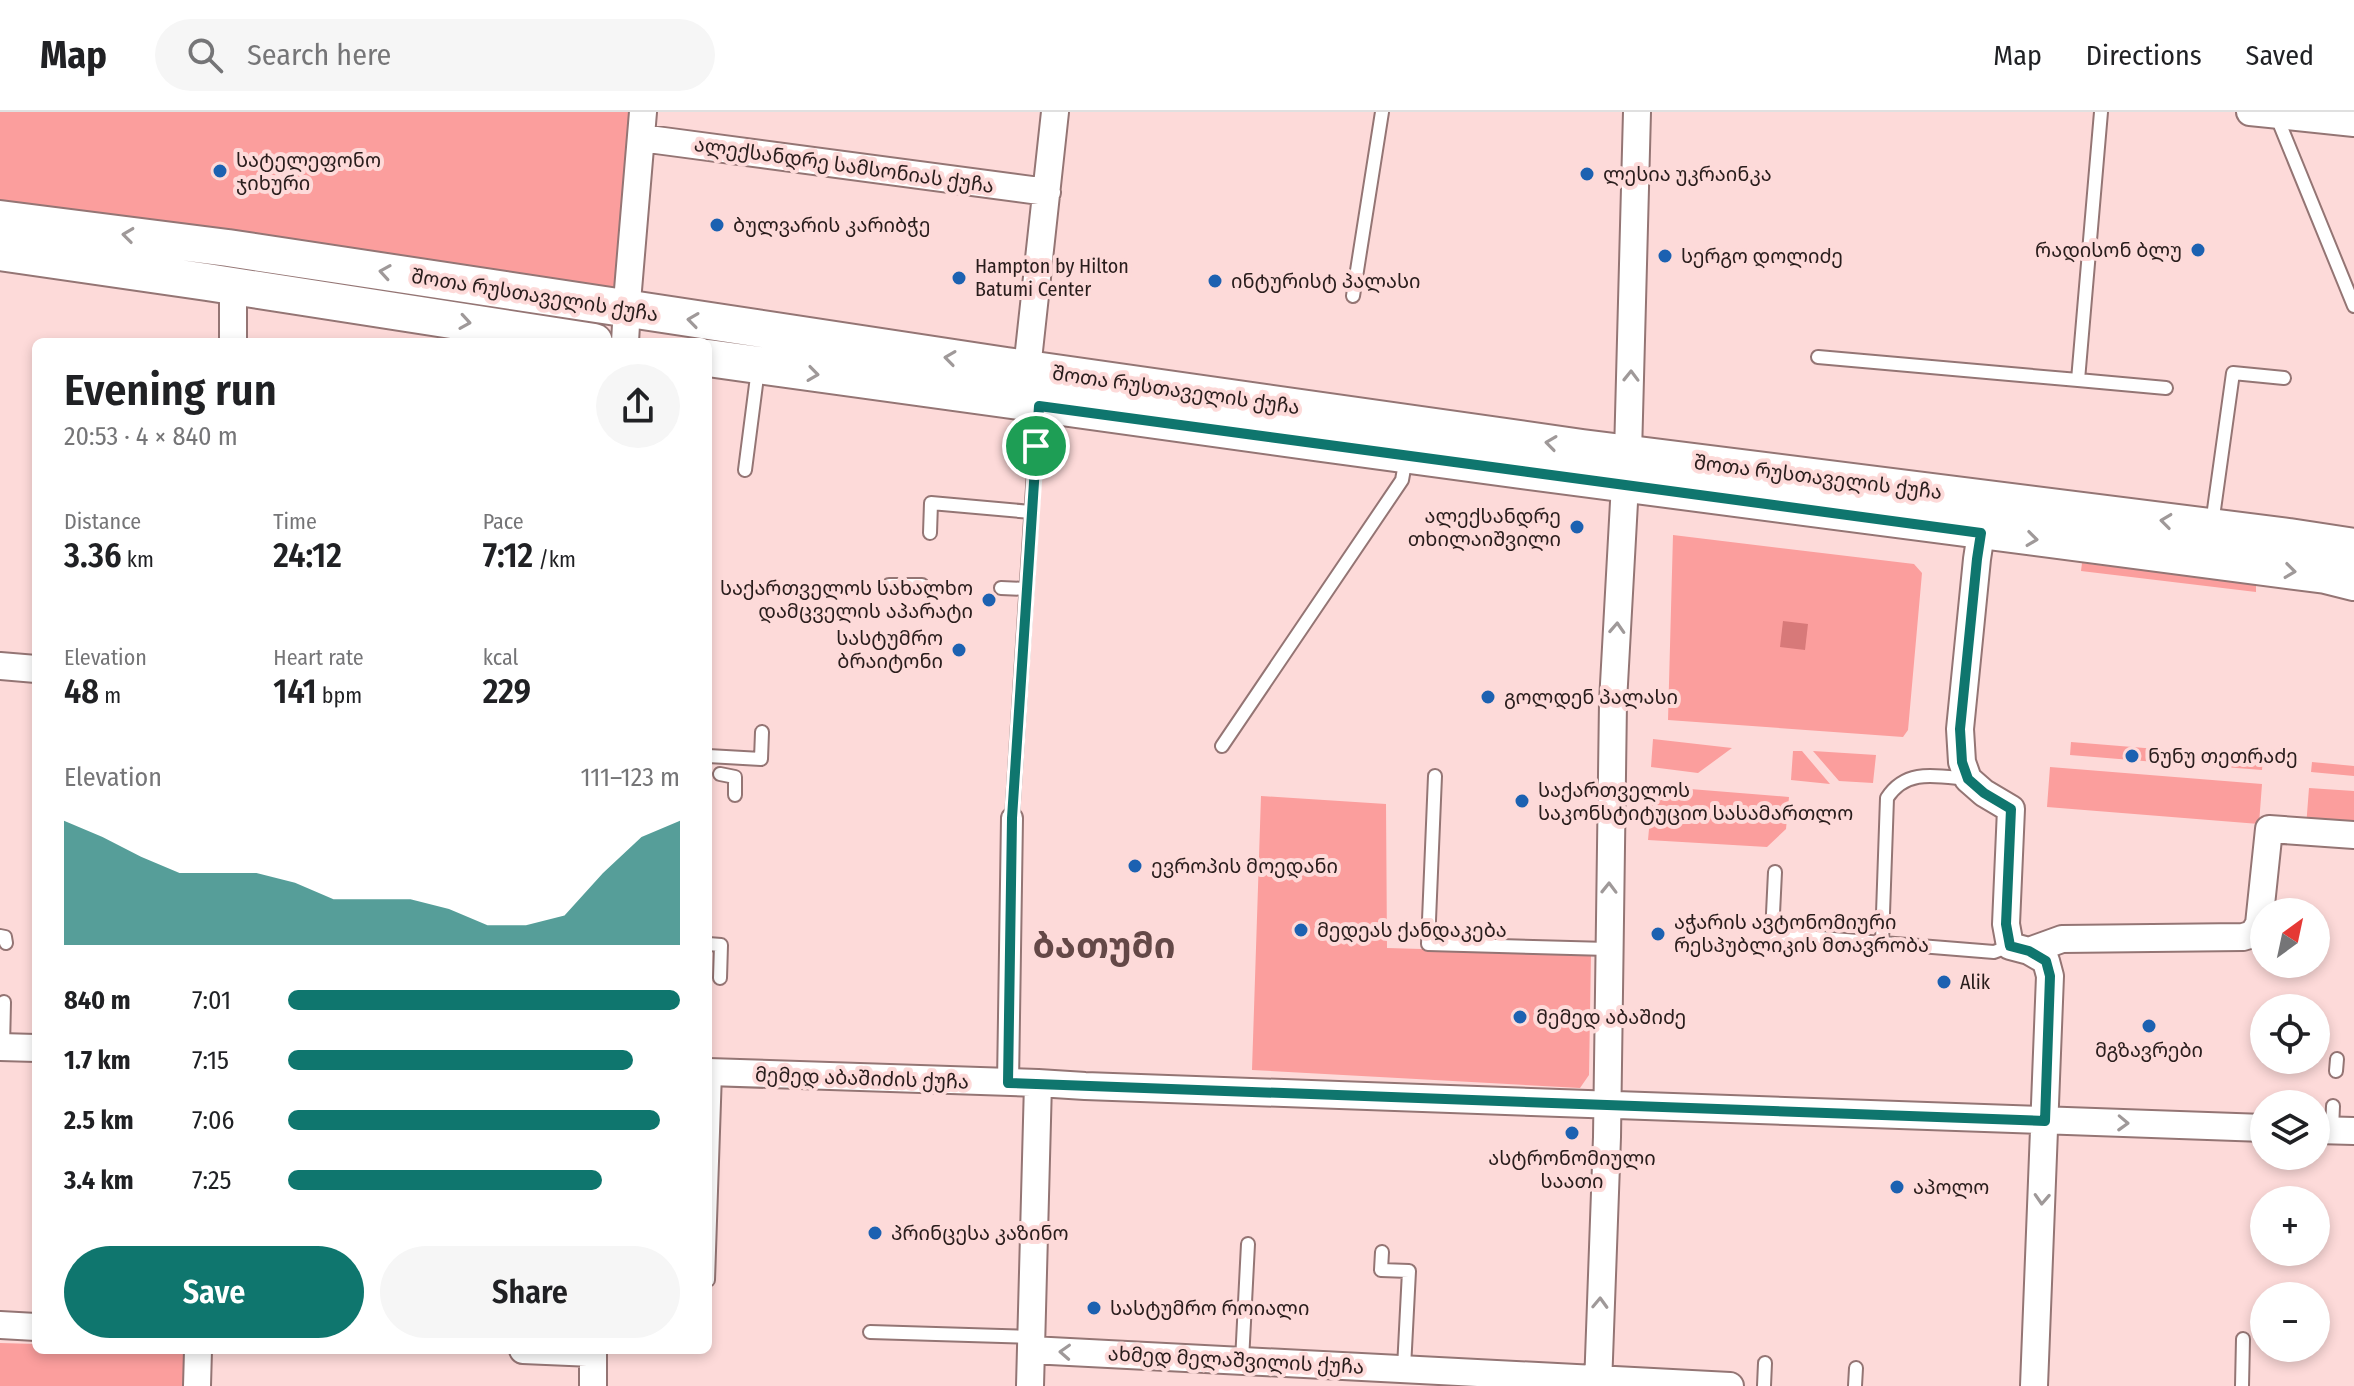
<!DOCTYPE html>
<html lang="en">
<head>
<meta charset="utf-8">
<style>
  :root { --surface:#fff; --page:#f6f6f6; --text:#202124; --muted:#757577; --line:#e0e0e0; --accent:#0f766e }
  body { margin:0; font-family:"Fira Sans Condensed","Noto Sans Georgian",sans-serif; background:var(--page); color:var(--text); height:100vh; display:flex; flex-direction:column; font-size:30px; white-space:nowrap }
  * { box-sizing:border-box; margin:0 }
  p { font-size:26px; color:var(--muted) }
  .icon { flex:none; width:44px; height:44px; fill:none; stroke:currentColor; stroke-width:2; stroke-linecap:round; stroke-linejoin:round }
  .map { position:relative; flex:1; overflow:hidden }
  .details { position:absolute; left:32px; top:226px; width:680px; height:1016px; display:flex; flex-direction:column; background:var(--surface); border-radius:12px; box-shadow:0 4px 12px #0003 }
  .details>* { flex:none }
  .needle { width:52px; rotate:33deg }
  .fabs { position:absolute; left:2250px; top:786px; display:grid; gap:16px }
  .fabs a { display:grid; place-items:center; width:80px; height:80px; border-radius:50%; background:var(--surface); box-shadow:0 4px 12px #0003; font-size:40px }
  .pin { position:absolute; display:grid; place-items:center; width:68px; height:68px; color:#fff; margin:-34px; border:4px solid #fff; border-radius:50%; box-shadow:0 2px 8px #0007 }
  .round { display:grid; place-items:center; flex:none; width:84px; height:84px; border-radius:42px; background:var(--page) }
  .headline { display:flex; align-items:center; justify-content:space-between; height:136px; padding:0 32px }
  h1 { font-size:44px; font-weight:600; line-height:60px }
  .metrics { display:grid; grid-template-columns:repeat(3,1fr); gap:12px; height:136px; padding:8px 32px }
  .metrics div { display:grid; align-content:center }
  .metrics b { font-size:34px; font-weight:600 }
  .metrics small { font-size:22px; font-weight:400 }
  .metrics p { font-size:22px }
  .chart { height:224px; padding:16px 32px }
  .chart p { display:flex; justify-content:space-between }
  .chart svg { width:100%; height:144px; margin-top:8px; fill:var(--accent); opacity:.7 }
  .action { display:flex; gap:16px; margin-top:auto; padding:16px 32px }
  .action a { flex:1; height:92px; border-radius:48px; background:var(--accent); color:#fff; font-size:32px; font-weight:600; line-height:92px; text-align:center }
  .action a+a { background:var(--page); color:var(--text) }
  ul { padding:0 32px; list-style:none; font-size:26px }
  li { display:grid; grid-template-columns:128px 96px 1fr; align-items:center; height:60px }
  li i { height:20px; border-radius:10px; background:var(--accent) }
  header { display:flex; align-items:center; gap:48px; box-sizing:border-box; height:112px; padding:0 40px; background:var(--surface); border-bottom:2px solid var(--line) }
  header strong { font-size:38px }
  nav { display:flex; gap:44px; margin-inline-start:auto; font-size:28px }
  .search { width:560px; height:72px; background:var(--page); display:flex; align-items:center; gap:20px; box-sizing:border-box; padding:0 28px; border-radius:44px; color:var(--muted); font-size:30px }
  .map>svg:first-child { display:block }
  .green { fill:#fb9e9d }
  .water { fill:#d77979 }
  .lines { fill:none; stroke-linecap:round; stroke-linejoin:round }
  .service-casing { stroke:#947574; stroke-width:16 }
  .pedestrian-casing { stroke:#947574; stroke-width:24 }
  .minor-casing { stroke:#947574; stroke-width:30 }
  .secondary-casing { stroke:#947574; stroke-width:40 }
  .service { stroke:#fff; stroke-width:12 }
  .pedestrian { stroke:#fff; stroke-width:20 }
  .minor { stroke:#fff; stroke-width:26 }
  .secondary { stroke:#fff; stroke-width:36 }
  .oneway { stroke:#9f9999 }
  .route-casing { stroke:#fff; stroke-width:16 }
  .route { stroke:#0f766e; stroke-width:10 }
  .poi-dot { fill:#1c61b1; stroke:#fddad9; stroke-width:3 }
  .labels { text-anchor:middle; stroke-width:8; stroke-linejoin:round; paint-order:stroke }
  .poi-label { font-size:20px; fill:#291d1c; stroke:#fddad9; text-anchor:start }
  .street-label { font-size:20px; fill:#291d1c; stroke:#fddad9 }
  .town-label { font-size:36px; font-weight:bold; fill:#644847; stroke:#fddad9 }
</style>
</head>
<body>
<header>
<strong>Map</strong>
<div class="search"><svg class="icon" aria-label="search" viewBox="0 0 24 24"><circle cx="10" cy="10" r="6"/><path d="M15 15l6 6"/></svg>Search here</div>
<nav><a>Map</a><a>Directions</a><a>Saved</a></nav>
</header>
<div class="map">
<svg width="2354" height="1274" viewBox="0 0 2354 1274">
  <rect width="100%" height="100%" fill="#fddad9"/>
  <!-- green -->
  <path class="green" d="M0,0H630L626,166L612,183L0,99Z
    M1673,423L1914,452L1922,461L1908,618L1903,625L1668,608Z
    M2082,451L2256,472V480L2081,459Z
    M1653,627L1732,636L1698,661L1651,655Z
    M2071,630L2169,638L2168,651L2070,643Z
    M1793,639H1802L1830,672L1791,668Z
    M1813,639L1876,643L1873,671L1839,669Z
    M2212,642L2263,646L2262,658L2211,654Z
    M2312,650L2354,654V664L2311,660Z
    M2050,655L2262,672L2259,712L2047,695Z
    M1653,674L1789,685L1786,717L1767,735L1648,728Z
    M2309,676L2354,679V719L2306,715Z
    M1261,684L1386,692L1387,836L1591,842L1589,963L1580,976L1252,958Z
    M0,1231L36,1232V1238H184L190,1243L188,1274H0Z"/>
  <!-- water -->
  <path class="water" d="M1783,509L1808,512L1805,538L1780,535Z"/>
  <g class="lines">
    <defs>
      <path id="service" d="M2276,3L2354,194
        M1353,184L1382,0
        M1818,245L2078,268L2101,0
        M2078,268L2166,276
        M745,358L758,257
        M2212,412L2233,261L2284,266
        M930,421L931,391L1031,400
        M889,473H922
        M1001,476L1026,477
        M1222,634L1402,368L1406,346
        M708,644L761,647L762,620
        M720,662L735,665V683
        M1435,664L1428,832L1608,837
        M1012,706L1038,297
        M1775,760L1772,822L1994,840L2010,834
        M0,824L5,825L6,831
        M1882,830L1887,686C1906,656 1937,664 1967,667
        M708,832L721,833L720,866
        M3,935L4,890
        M2336,959L2337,947
        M2332,1018L2333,994
        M1382,1140L1381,1158L1409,1159L1404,1256
        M708,1168L715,960
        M870,1220L1031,1225
        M1242,1249L1248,1132
        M1764,1274L1765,1251
        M1855,1274L1856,1256
        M2242,1274L2243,1227"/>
      <path id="pedestrian" d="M1008,971L1012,706"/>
      <path id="minor" d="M2250,0L2354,11
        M641,26L1047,80
        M233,230V174
        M625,230L628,178L643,0
        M1027,257L1055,0
        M1628,342L1637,0
        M1981,421L1977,447L1960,617L1962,650L1968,667L1984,681L2011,697L2006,812L2010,834L2029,839L2046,849L2050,864L2034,1274
        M0,554L36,557
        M2029,839L2062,827L2243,825L2253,822L2259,812L2269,717L2354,723
        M0,935L36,936
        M708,960L1038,971L1085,974L2264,1016
        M2316,1018L2354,1019
        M0,1213L36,1215
        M523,1238L593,1241
        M1031,1238L1730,1274
        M197,1274L198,1238
        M593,1274V1238
        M1030,1274L1038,971
        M1598,1274L1607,1025L1613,590L1625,372"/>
      <path id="secondary" d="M0,107L228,136L1006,254L1582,336L2289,425L2354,435
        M0,140L207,170L594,230
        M708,246C979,285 1250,321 1521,358C1789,394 2057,430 2326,463L2354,470"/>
    </defs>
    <!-- service casing -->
    <use href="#service" class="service-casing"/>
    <!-- pedestrian casing -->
    <use href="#pedestrian" class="pedestrian-casing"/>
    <!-- minor casing -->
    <use href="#minor" class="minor-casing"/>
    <!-- secondary casing -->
    <use href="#secondary" class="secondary-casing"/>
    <!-- service -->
    <use href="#service" class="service"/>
    <!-- pedestrian -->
    <use href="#pedestrian" class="pedestrian"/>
    <!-- minor -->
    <use href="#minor" class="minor"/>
    <!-- secondary -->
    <use href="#secondary" class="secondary"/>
  </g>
  <!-- one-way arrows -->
  <defs><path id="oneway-chevron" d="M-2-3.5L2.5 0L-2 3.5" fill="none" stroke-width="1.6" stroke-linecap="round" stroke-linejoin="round" transform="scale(2)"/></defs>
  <g class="oneway">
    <use href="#oneway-chevron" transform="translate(128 123) rotate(-173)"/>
    <use href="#oneway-chevron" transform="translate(385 160) rotate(-171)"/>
    <use href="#oneway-chevron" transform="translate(693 208) rotate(-172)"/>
    <use href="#oneway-chevron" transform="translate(465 210) rotate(9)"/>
    <use href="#oneway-chevron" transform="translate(950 246) rotate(-172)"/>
    <use href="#oneway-chevron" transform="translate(813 262) rotate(8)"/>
    <use href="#oneway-chevron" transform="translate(1631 264) rotate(-89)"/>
    <use href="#oneway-chevron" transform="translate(1551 331) rotate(-172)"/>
    <use href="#oneway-chevron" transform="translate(2166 409) rotate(-173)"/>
    <use href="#oneway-chevron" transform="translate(2032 427) rotate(7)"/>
    <use href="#oneway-chevron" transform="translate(2290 459) rotate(7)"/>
    <use href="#oneway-chevron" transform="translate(1617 516) rotate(-87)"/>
    <use href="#oneway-chevron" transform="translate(1609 776) rotate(-89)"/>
    <use href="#oneway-chevron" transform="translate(2123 1011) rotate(2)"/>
    <use href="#oneway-chevron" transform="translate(2042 1087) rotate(93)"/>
    <use href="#oneway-chevron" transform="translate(1600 1191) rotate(-88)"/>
    <use href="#oneway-chevron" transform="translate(1065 1240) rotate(-177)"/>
  </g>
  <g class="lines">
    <defs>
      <path id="route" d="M1039,294L1981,421L1977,447L1960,617L1962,650L1968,667L1984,681L2011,697L2006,812L2010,834L2029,839L2046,849L2050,864L2045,1009L1008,971L1012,706Z"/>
    </defs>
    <!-- route casing -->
    <use href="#route" class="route-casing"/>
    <!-- route -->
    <use href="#route" class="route"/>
  </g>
  <!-- markers -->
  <g class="poi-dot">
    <circle cx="220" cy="59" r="8"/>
    <circle cx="1587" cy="62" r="8"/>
    <circle cx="717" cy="113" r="8"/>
    <circle cx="2198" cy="138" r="8"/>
    <circle cx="1665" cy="144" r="8"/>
    <circle cx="959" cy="166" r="8"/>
    <circle cx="1215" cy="169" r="8"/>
    <circle cx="1577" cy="415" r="8"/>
    <circle cx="989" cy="488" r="8"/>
    <circle cx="959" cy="538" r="8"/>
    <circle cx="1488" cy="585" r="8"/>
    <circle cx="2132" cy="644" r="8"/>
    <circle cx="1522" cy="689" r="8"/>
    <circle cx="1135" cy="754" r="8"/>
    <circle cx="1301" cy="818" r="8"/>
    <circle cx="1658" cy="822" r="8"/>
    <circle cx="1944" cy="870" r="8"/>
    <circle cx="1520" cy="905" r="8"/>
    <circle cx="2149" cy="914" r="8"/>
    <circle cx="1572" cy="1021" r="8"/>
    <circle cx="1897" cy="1075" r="8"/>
    <circle cx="875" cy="1121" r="8"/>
    <circle cx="1094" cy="1196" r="8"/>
  </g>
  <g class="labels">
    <!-- poi labels -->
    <g class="poi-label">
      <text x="236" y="55">სატელეფონო<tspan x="236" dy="23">ჯიხური</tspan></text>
      <text x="1603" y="69">ლესია უკრაინკა</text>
      <text x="733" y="120">ბულვარის კარიბჭე</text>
      <text x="2182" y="145" text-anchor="end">რადისონ ბლუ</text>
      <text x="1681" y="151">სერგო დოლიძე</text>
      <text x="975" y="161">Hampton by Hilton<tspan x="975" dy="23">Batumi Center</tspan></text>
      <text x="1231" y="176">ინტურისტ პალასი</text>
      <text x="1561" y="411" text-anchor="end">ალექსანდრე<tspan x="1561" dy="23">თხილაიშვილი</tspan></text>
      <text x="973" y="483" text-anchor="end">საქართველოს სახალხო<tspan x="973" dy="23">დამცველის აპარატი</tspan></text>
      <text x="943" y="533" text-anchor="end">სასტუმრო<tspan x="943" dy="23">ბრაიტონი</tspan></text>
      <text x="1504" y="592">გოლდენ პალასი</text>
      <text x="2148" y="651">ნუნუ თეთრაძე</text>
      <text x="1538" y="685">საქართველოს<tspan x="1538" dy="23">საკონსტიტუციო სასამართლო</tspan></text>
      <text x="1151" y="761">ევროპის მოედანი</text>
      <text x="1674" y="817">აჭარის ავტონომიური<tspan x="1674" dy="23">რესპუბლიკის მთავრობა</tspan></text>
      <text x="1317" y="825">მედეას ქანდაკება</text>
      <text x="1960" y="877">Alik</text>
      <text x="1536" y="912">მემედ აბაშიძე</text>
      <text x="2149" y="945" text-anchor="middle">მგზავრები</text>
      <text x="1572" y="1053" text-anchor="middle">ასტრონომიული<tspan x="1572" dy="23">საათი</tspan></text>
      <text x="1913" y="1082">აპოლო</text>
      <text x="891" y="1128">პრინცესა კაზინო</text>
      <text x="1110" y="1203">სასტუმრო როიალი</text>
    </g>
    <!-- street labels -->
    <g class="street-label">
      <text transform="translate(844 53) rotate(8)" y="7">ალექსანდრე სამსონიას ქუჩა</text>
      <text transform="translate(535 183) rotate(9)" y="7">შოთა რუსთაველის ქუჩა</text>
      <text transform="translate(1176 278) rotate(8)" y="7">შოთა რუსთაველის ქუჩა</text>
      <text transform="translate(1818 365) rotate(7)" y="7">შოთა რუსთაველის ქუჩა</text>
      <text transform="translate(862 966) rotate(2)" y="7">მემედ აბაშიძის ქუჩა</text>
      <text transform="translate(1236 1248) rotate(3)" y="7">ახმედ მელაშვილის ქუჩა</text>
    </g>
    <!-- town labels -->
    <g class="town-label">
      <text x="1104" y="846">ბათუმი</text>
    </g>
  </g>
</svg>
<div class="fabs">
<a><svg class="needle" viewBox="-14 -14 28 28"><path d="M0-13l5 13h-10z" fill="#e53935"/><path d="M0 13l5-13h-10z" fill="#757577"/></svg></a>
<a><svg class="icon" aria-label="locate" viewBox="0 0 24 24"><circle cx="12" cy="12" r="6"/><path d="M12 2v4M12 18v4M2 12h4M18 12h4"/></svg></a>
<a><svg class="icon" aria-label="layers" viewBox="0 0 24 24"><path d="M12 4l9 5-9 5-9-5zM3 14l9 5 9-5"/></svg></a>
<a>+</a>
<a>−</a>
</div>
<div class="pin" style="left:1036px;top:334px;background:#1e9e55"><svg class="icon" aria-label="arrive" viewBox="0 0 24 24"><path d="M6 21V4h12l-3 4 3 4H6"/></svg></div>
<section class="details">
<div class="headline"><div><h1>Evening run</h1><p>20:53 · 4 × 840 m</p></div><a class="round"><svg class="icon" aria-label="share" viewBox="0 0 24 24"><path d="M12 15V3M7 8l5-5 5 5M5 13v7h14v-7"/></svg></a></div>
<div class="metrics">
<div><p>Distance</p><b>3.36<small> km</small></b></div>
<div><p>Time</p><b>24:12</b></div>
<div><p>Pace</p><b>7:12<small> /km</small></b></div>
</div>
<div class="metrics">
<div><p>Elevation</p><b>48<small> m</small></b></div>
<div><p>Heart rate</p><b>141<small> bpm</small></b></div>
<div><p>kcal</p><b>229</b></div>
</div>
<div class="chart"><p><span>Elevation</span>111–123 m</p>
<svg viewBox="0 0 160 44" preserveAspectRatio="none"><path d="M0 44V6L10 11L20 17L30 22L40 22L50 22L60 25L70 30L80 30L90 30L100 33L110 38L120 38L130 35L140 22L150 11L160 6V44z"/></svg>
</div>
<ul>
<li><b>840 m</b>7:01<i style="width:100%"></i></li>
<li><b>1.7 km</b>7:15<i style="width:88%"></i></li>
<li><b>2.5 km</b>7:06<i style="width:95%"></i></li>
<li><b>3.4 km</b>7:25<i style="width:80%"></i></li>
</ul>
<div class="action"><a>Save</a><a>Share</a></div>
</section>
</div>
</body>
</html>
